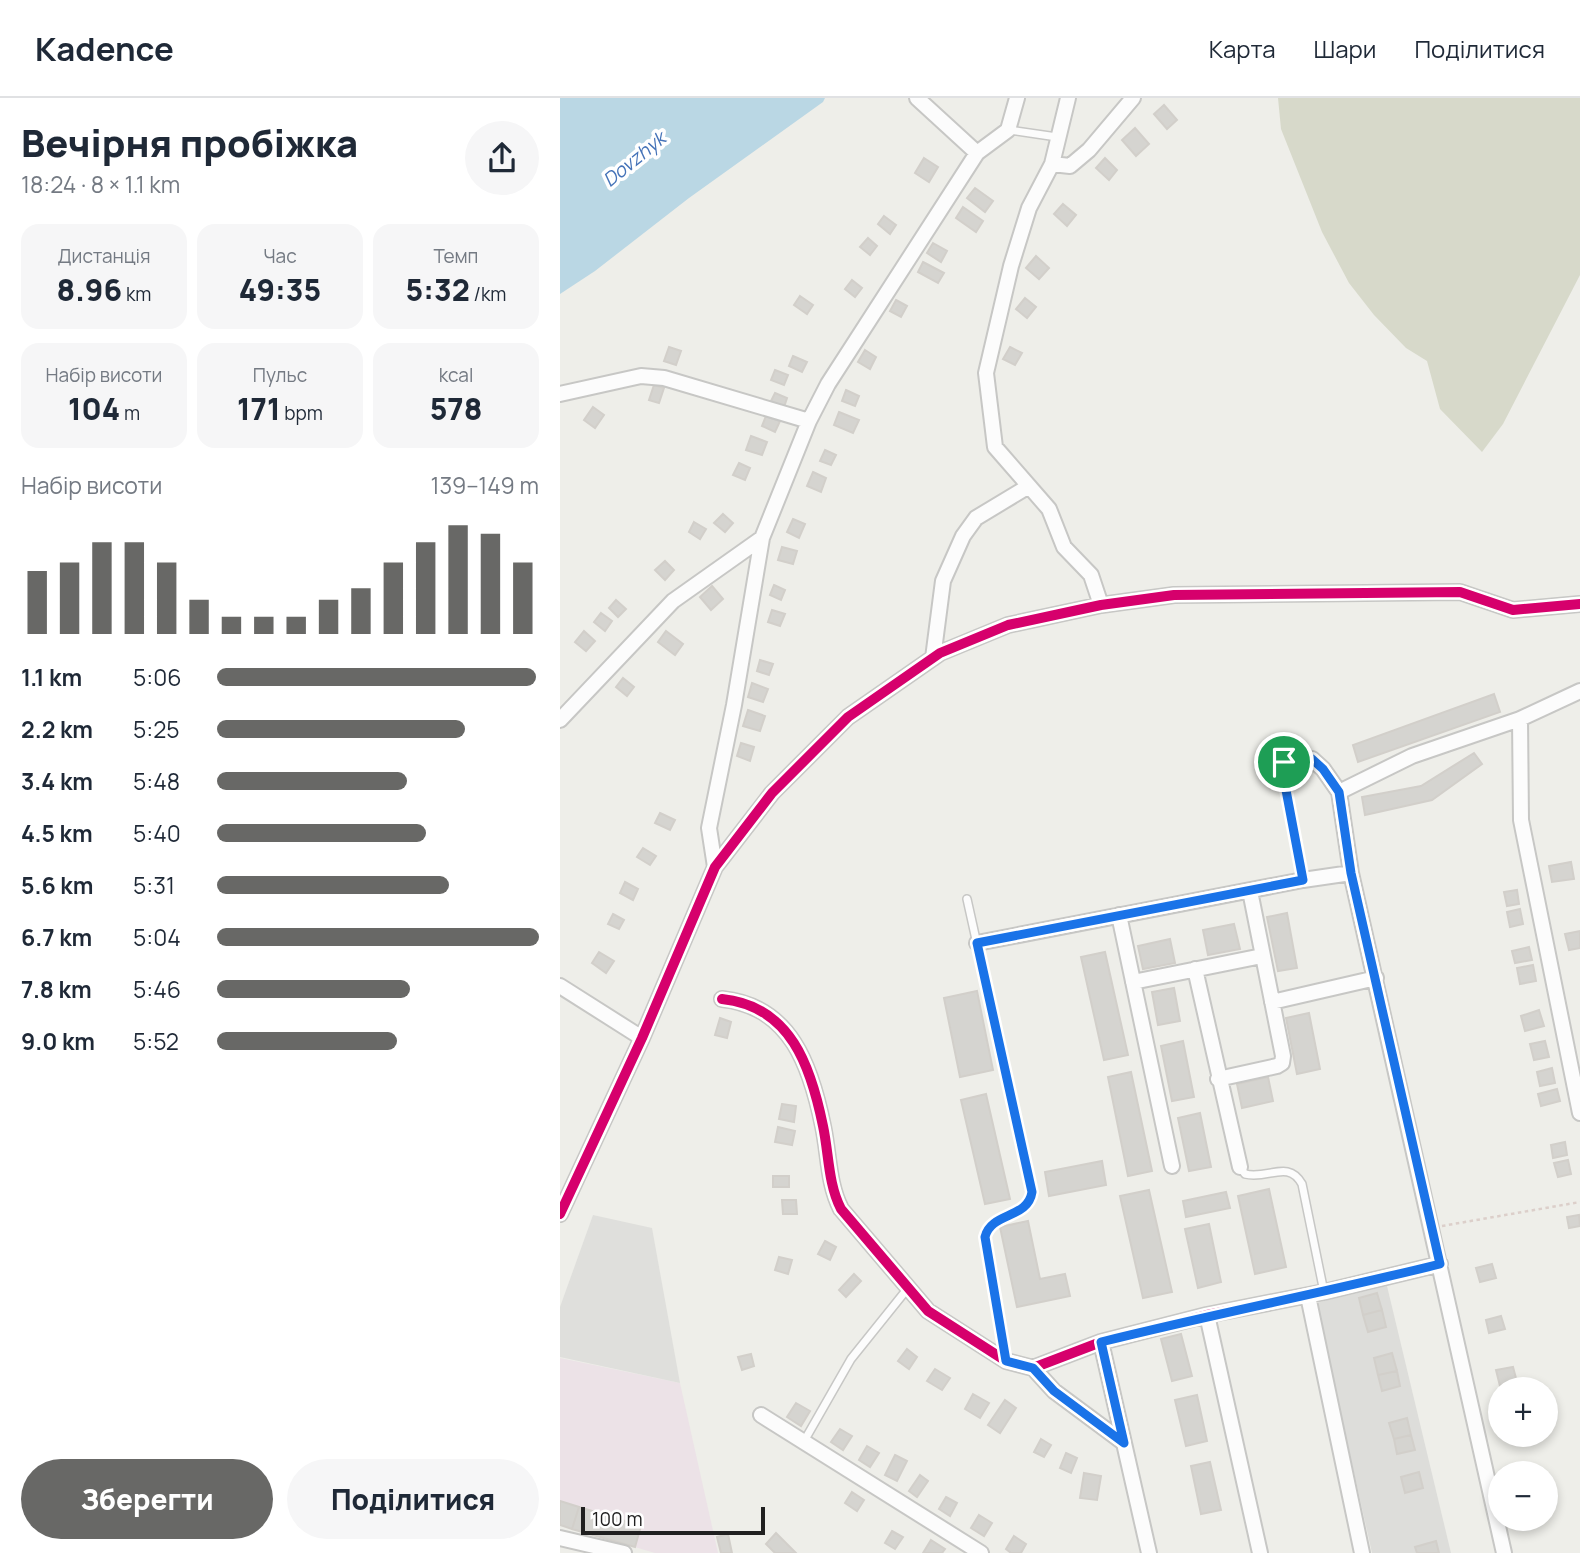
<!DOCTYPE html>
<html lang="uk">
<head>
<meta charset="utf-8">
<style>
  :root { --surface:#fff; --page:#f6f6f7; --text:#1f2937; --muted:#747a83; --line:#e0e1e3; --accent:#686866 }
  body { margin:0; font-family:Manrope,sans-serif; background:var(--page); color:var(--text); height:100vh; display:flex; flex-direction:column; font-size:26px; white-space:nowrap }
  * { box-sizing:border-box; margin:0 }
  p { font-size:23px; color:var(--muted) }
  .icon { flex:none; width:38px; height:38px; fill:none; stroke:currentColor; stroke-width:2; stroke-linecap:round; stroke-linejoin:round }
  .map { position:relative; flex:1; overflow:hidden }
  .sheet { display:flex; flex-direction:column; background:var(--surface); width:560px }
  .sheet>* { flex:none }
  .fabs { position:absolute; left:928px; top:1279px; display:grid; gap:14px }
  .fabs a { display:grid; place-items:center; width:70px; height:70px; border-radius:50%; background:var(--surface); box-shadow:0 4px 10px #0003; font-size:35px }
  .scale { position:absolute; left:21px; bottom:18px; width:184px; box-sizing:border-box; padding-left:7px; border:4px solid #202020; border-top:0; font-size:19px; line-height:24px; white-space:nowrap; color:#202020; -webkit-text-stroke:5px #fff; paint-order:stroke }
  .pin { position:absolute; display:grid; place-items:center; width:60px; height:60px; color:#fff; margin:-30px; border:4px solid #fff; border-radius:50%; box-shadow:0 2px 7px #0007 }
  .round { display:grid; place-items:center; flex:none; width:74px; height:74px; border-radius:37px; background:var(--page) }
  .headline { display:flex; align-items:center; justify-content:space-between; height:119px; padding:0 21px }
  h1 { font-size:38px; font-weight:800; line-height:52px }
  .stats { display:grid; grid-template-columns:repeat(3,1fr); gap:10px; height:119px; padding:7px 21px }
  .stats div { display:grid; align-content:center; border-radius:18px; background:var(--page); text-align:center }
  .stats b { font-size:30px; font-weight:800 }
  .stats small { font-size:19px; font-weight:400 }
  .stats p { font-size:19px }
  .chart { height:196px; padding:14px 21px }
  .chart p { display:flex; justify-content:space-between }
  .chart svg { width:100%; height:126px; margin-top:7px; stroke:var(--accent); stroke-width:6 }
  .action { display:flex; gap:14px; margin-top:auto; padding:14px 21px }
  .action a { flex:1; height:80px; border-radius:42px; background:var(--accent); color:#fff; font-size:28px; font-weight:800; line-height:80px; text-align:center }
  .action a+a { background:var(--page); color:var(--text) }
  ul { padding:0 21px; list-style:none; font-size:23px }
  li { display:grid; grid-template-columns:112px 84px 1fr; align-items:center; height:52px }
  li i { height:18px; border-radius:9px; background:var(--accent) }
  header { display:flex; align-items:center; gap:42px; box-sizing:border-box; height:98px; padding:0 35px; background:var(--surface); border-bottom:2px solid var(--line) }
  header strong { font-size:33px }
  nav { display:flex; gap:38px; margin-inline-start:auto; font-size:24px }
  main { display:flex; flex:1; min-height:0 }
  .map>svg:first-child { display:block }
  .residential { fill:#ddddda }
  .industrial { fill:#ece2e7 }
  .construction { fill:#d7d9ca }
  .parking { fill:#dfdfdc }
  .water { fill:#bad7e4 }
  .building { fill:#d5d4d0; stroke:#d2cfca; stroke-width:2 }
  .lines { fill:none; stroke-linecap:round; stroke-linejoin:round }
  .service-casing { stroke:#c7c7c5; stroke-width:10 }
  .minor-casing { stroke:#c7c7c5; stroke-width:18 }
  .path { stroke:#dccfca; stroke-width:2.5; stroke-dasharray:3.5 3.5; stroke-linecap:butt }
  .service { stroke:#fcfcfc; stroke-width:7 }
  .minor { stroke:#fcfcfc; stroke-width:14 }
  .cycleway-casing { stroke:#fff; stroke-width:15 }
  .cycleway { stroke:#d6006c; stroke-width:10 }
  .route-casing { stroke:#fff; stroke-width:14 }
  .route { stroke:#1a73e8; stroke-width:9 }
  .labels { text-anchor:middle; stroke-width:7; stroke-linejoin:round; paint-order:stroke }
  .water-label { font-size:19px; font-style:italic; fill:#4573b8; stroke:#fff }
</style>
</head>
<body>
<header>
<strong>Kadence</strong>
<nav><a>Карта</a><a>Шари</a><a>Поділитися</a></nav>
</header>
<main>
<section class="sheet">
<div class="headline"><div><h1>Вечірня пробіжка</h1><p>18:24 · 8 × 1.1 km</p></div><a class="round"><svg class="icon" aria-label="share" viewBox="0 0 24 24"><path d="M12 15V3M7 8l5-5 5 5M5 13v7h14v-7"/></svg></a></div>
<div class="stats">
<div><p>Дистанція</p><b>8.96<small> km</small></b></div>
<div><p>Час</p><b>49:35</b></div>
<div><p>Темп</p><b>5:32<small> /km</small></b></div>
</div>
<div class="stats">
<div><p>Набір висоти</p><b>104<small> m</small></b></div>
<div><p>Пульс</p><b>171<small> bpm</small></b></div>
<div><p>kcal</p><b>578</b></div>
</div>
<div class="chart"><p><span>Набір висоти</span>139–149 m</p>
<svg viewBox="0 0 160 44" preserveAspectRatio="none"><path d="M5 44V22M15 44V19M25 44V12M35 44V12M45 44V19M55 44V32M65 44V38M75 44V38M85 44V38M95 44V32M105 44V28M115 44V19M125 44V12M135 44V6M145 44V9M155 44V19"/></svg>
</div>
<ul>
<li><b>1.1 km</b>5:06<i style="width:99%"></i></li>
<li><b>2.2 km</b>5:25<i style="width:77%"></i></li>
<li><b>3.4 km</b>5:48<i style="width:59%"></i></li>
<li><b>4.5 km</b>5:40<i style="width:65%"></i></li>
<li><b>5.6 km</b>5:31<i style="width:72%"></i></li>
<li><b>6.7 km</b>5:04<i style="width:100%"></i></li>
<li><b>7.8 km</b>5:46<i style="width:60%"></i></li>
<li><b>9.0 km</b>5:52<i style="width:56%"></i></li>
</ul>
<div class="action"><a>Зберегти</a><a>Поділитися</a></div>
</section>
<div class="map">
<svg width="1020" height="1455" viewBox="0 0 1020 1455">
  <rect width="100%" height="100%" fill="#eeeee9"/>
  <!-- residential -->
  <path class="residential" d="M827,1188L891,1455H812L756,1205Z"/>
  <!-- industrial -->
  <path class="industrial" d="M0,1260L120,1285L158,1455H95L0,1427Z"/>
  <!-- construction -->
  <path class="construction" d="M718,0H1020V177L943,326L922,354L880,311L867,263L846,250L814,217L789,185L762,134L721,31Z"/>
  <!-- parking -->
  <path class="parking" d="M33,1117L92,1130L120,1285L0,1259V1209Z"/>
  <!-- water -->
  <path class="water" d="M0,0H265L263,4L129,100L35,173L0,196Z"/>
  <!-- building -->
  <path class="building" d="M604,7L617,22L607,31L594,16Z
    M575,30L589,46L576,58L562,42Z
    M364,60L378,69L369,84L355,75Z
    M545,60L557,72L549,82L536,70Z
    M415,90L433,103L425,114L407,100Z
    M503,106L516,117L507,128L494,116Z
    M403,109L423,123L416,134L396,120Z
    M324,118L336,127L330,136L318,126Z
    M308,140L317,148L310,157L300,149Z
    M373,145L387,153L381,164L367,155Z
    M476,158L489,170L479,181L466,170Z
    M363,164L384,175L378,185L358,174Z
    M292,182L302,190L295,199L285,191Z
    M240,198L253,207L247,216L234,207Z
    M465,200L476,209L467,220L456,211Z
    M336,202L347,208L341,219L330,213Z
    M109,249L121,253L116,267L104,263Z
    M450,249L462,255L455,267L443,261Z
    M305,252L316,259L310,271L298,264Z
    M233,258L247,264L242,274L229,268Z
    M215,272L228,277L224,287L211,282Z
    M94,287L104,290L99,305L89,302Z
    M286,292L299,298L295,308L282,303Z
    M215,295L227,300L224,309L211,303Z
    M33,309L44,317L35,330L24,322Z
    M279,314L299,322L293,335L274,327Z
    M206,318L220,323L215,334L202,328Z
    M191,338L207,344L202,357L186,352Z
    M265,352L276,357L271,367L260,363Z
    M179,365L190,370L185,382L173,377Z
    M253,374L266,380L261,394L247,388Z
    M163,416L173,425L165,434L154,425Z
    M233,421L245,426L239,440L227,434Z
    M134,424L146,431L140,441L129,434Z
    M222,449L237,453L233,466L218,462Z
    M105,463L114,472L105,482L95,472Z
    M214,487L225,492L221,502L210,497Z
    M152,488L163,501L151,512L140,499Z
    M56,502L66,511L58,519L49,510Z
    M212,512L225,516L220,528L208,524Z
    M41,515L52,523L45,533L34,524Z
    M24,533L35,543L26,553L15,544Z
    M106,533L123,546L115,557L98,544Z
    M200,562L213,566L209,577L197,573Z
    M63,580L74,589L67,598L56,589Z
    M192,585L208,591L203,604L188,599Z
    M934,596L940,614L798,664L793,647Z
    M188,612L205,618L200,633L183,628Z
    M181,645L194,649L190,663L177,658Z
    M914,655L922,666L872,702L805,717L802,699L861,688Z
    M100,715L115,722L110,732L95,725Z
    M83,750L96,758L90,767L77,759Z
    M1011,764L1014,781L992,784L989,768Z
    M65,784L78,791L73,802L60,795Z
    M957,792L959,806L947,808L944,794Z
    M960,811L963,826L950,829L947,814Z
    M727,815L737,870L718,873L707,819Z
    M53,816L64,822L59,831L48,826Z
    M674,826L680,851L648,857L643,832Z
    M1020,833V850L1009,852L1005,836Z
    M610,841L615,865L583,871L578,848Z
    M969,849L972,862L955,865L952,853Z
    M39,854L54,863L46,875L32,865Z
    M545,854L568,957L544,962L521,859Z
    M973,867L976,883L960,886L957,870Z
    M614,890L620,923L598,927L592,894Z
    M417,893L433,972L400,979L384,900Z
    M979,912L984,928L965,933L961,918Z
    M749,915L760,971L737,976L726,920Z
    M160,920L171,924L167,940L155,937Z
    M623,943L634,999L612,1003L601,948Z
    M985,943L989,959L974,962L970,946Z
    M992,970L995,985L980,988L977,974Z
    M571,974L592,1073L568,1078L548,979Z
    M708,979L713,1003L682,1010L677,986Z
    M997,991L1000,1003L981,1008L978,996Z
    M426,996L450,1101L425,1106L401,1002Z
    M222,1006L236,1008L234,1024L219,1021Z
    M640,1015L651,1069L629,1073L618,1020Z
    M218,1029L235,1033L232,1047L215,1044Z
    M1005,1044L1007,1057L993,1060L991,1047Z
    M1008,1062L1011,1076L998,1079L994,1065Z
    M542,1063L546,1087L489,1098L485,1074Z
    M213,1078H229V1089H213Z
    M709,1091L726,1169L695,1176L678,1098Z
    M589,1092L612,1194L583,1200L560,1098Z
    M666,1094L670,1110L626,1119L623,1103Z
    M222,1102H236L237,1116H223Z
    M1019,1117L1020,1128L1009,1130L1007,1119Z
    M468,1123L480,1181L505,1176L510,1198L457,1209L440,1129Z
    M649,1126L661,1184L638,1190L625,1131Z
    M265,1143L276,1149L270,1162L258,1156Z
    M219,1159L232,1162L228,1176L215,1172Z
    M932,1166L936,1180L920,1184L916,1170Z
    M294,1176L301,1183L286,1199L279,1192Z
    M817,1195L822,1212L803,1217L799,1200Z
    M822,1212L826,1229L808,1234L803,1217Z
    M941,1218L945,1231L929,1235L926,1222Z
    M621,1236L632,1278L612,1283L601,1241Z
    M347,1251L357,1259L349,1271L338,1263Z
    M832,1255L837,1273L818,1277L814,1260Z
    M191,1256L194,1268L182,1272L178,1259Z
    M953,1269L957,1284L940,1288L936,1272Z
    M375,1271L390,1280L382,1292L367,1283Z
    M837,1273L840,1288L822,1293L818,1277Z
    M413,1296L429,1305L420,1320L405,1311Z
    M637,1297L647,1343L626,1348L615,1302Z
    M445,1302L456,1310L440,1335L428,1327Z
    M236,1305L250,1313L241,1328L227,1319Z
    M847,1320L851,1337L834,1341L829,1325Z
    M280,1331L292,1338L283,1352L271,1344Z
    M851,1337L855,1352L837,1356L834,1341Z
    M950,1337H970L971,1341L952,1345Z
    M481,1341L491,1347L484,1359L474,1354Z
    M307,1348L319,1355L310,1369L299,1362Z
    M506,1355L517,1360L511,1375L500,1370Z
    M335,1357L347,1363L337,1383L325,1377Z
    M650,1364L661,1412L641,1416L631,1368Z
    M859,1374L863,1390L845,1395L841,1379Z
    M524,1375L541,1378L537,1402L520,1400Z
    M360,1377L368,1383L357,1399L349,1393Z
    M292,1394L304,1402L297,1413L285,1405Z
    M386,1399L397,1405L390,1418L379,1411Z
    M0,1403L19,1409L12,1431L0,1427Z
    M19,1409L81,1428L75,1449L12,1431Z
    M419,1417L432,1425L424,1438L411,1430Z
    M332,1433L343,1439L335,1451L325,1445Z
    M216,1435L236,1455H215L206,1446Z
    M168,1436L172,1455H161L157,1439Z
    M454,1438L466,1446L461,1455H451L446,1451Z
    M371,1442L385,1451L382,1455H363Z
    M876,1443L879,1455H857L855,1449Z"/>
  <g class="lines">
    <defs>
      <path id="service" d="M449,32L497,39
        M729,660L722,671L743,781
        M407,801L472,1094C468,1121 431,1114 425,1139L446,1262
        M680,1069L685,1076C708,1082 728,1061 742,1086L764,1194
        M243,1345L291,1261L348,1190"/>
      <path id="minor" d="M357,0L417,55
        M508,0L492,66L469,110L451,168L426,275L435,349L489,411L504,449L531,477L541,507
        M492,66L510,68L529,52L573,0
        M0,296L81,278L104,280L249,323
        M373,560L383,483L403,438L416,420L469,388
        M960,621L961,722L1020,1015
        M0,622L113,503L202,440
        M729,660L737,658L752,661L763,671L779,694L791,775L944,1455
        M779,694L852,658L960,621L1020,593
        M155,769L149,730L174,607L202,440L249,323L268,286L417,55L448,32L457,0
        M559,817L612,1068
        M417,845L743,782L791,775
        M635,871L680,1069
        M573,884L702,858
        M0,888L82,940
        M162,901C231,908 251,969 263,1028C269,1056 268,1086 281,1111L368,1213L446,1263L473,1270L541,1244L647,1217L764,1194L880,1166
        M712,904L816,880
        M658,981L717,968L722,965L723,958L690,793
        M0,1116L82,940L155,769L212,695L288,619L380,555L448,527L541,507L614,497L900,494L953,512L1020,506
        M748,1198L802,1455
        M647,1217L700,1455
        M541,1244L589,1455
        M473,1270L494,1293L564,1345
        M201,1317L421,1455
        M0,1440L64,1455"/>
    </defs>
    <!-- service casing -->
    <use href="#service" class="service-casing"/>
    <!-- minor casing -->
    <use href="#minor" class="minor-casing"/>
    <!-- path -->
    <path class="path" d="M882,1128L1020,1104"/>
    <!-- service -->
    <use href="#service" class="service"/>
    <!-- minor -->
    <use href="#minor" class="minor"/>
    <defs>
      <path id="cycleway" d="M162,901C231,908 251,969 263,1028C269,1056 268,1086 281,1111L368,1213L446,1263L473,1270L541,1244L647,1217L764,1194L880,1166
        M0,1116L82,940L155,769L212,695L288,619L380,555L448,527L541,507L614,497L900,494L953,512L1020,506"/>
    </defs>
    <!-- cycleway casing -->
    <use href="#cycleway" class="cycleway-casing"/>
    <!-- cycleway -->
    <use href="#cycleway" class="cycleway"/>
  </g>
  <g class="lines">
    <defs>
      <path id="route" d="M737,658L752,661L763,671L779,694L791,775L880,1166C767,1194 653,1216 541,1244L564,1345L494,1293L473,1270L446,1263L425,1139C431,1114 468,1121 472,1094L417,845L743,782L722,671L724,664Z"/>
    </defs>
    <!-- route casing -->
    <use href="#route" class="route-casing"/>
    <!-- route -->
    <use href="#route" class="route"/>
  </g>
  <g class="labels">
    <!-- water labels -->
    <g class="water-label">
      <text transform="translate(74 61) rotate(-39)" y="7">Dovzhyk</text>
    </g>
  </g>
</svg>
<div class="fabs">
<a>+</a>
<a>−</a>
</div>
<div class="scale">100 m</div>
<div class="pin" style="left:724px;top:664px;background:#1e9e55"><svg class="icon" aria-label="arrive" viewBox="0 0 24 24"><path d="M6 21V4h12l-3 4 3 4H6"/></svg></div>
</div>
</main>
</body>
</html>
